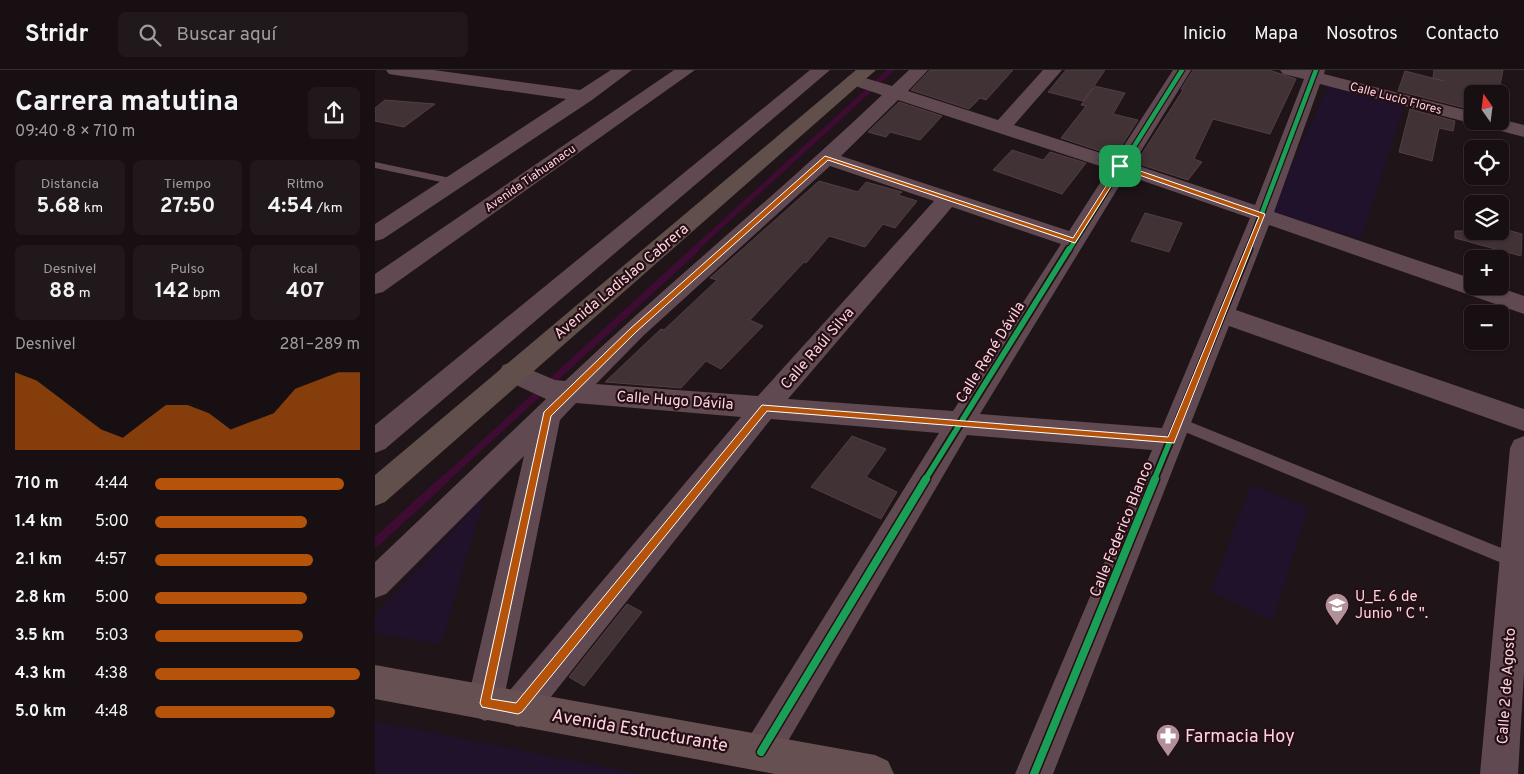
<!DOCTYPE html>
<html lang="es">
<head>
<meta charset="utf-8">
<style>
  :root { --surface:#170f11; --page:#20181a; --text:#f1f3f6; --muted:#9e9c9f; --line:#362f31; --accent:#b45309 }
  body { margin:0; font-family:Overpass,sans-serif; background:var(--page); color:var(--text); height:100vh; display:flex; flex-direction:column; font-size:19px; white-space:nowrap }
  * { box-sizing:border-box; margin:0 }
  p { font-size:16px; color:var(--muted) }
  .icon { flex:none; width:28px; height:28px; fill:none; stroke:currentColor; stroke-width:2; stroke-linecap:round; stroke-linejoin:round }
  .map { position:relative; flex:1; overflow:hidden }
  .drawer { display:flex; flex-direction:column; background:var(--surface); width:375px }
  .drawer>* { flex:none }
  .needle { width:32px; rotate:346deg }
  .fabs { position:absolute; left:1089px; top:15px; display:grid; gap:10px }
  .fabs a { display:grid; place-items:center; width:45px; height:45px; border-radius:8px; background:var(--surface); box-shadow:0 1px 4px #0004,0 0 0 1px var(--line); font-size:25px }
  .pin { position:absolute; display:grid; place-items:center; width:42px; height:42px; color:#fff; margin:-21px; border-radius:10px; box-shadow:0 2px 8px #0006 }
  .round { display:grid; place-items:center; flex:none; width:52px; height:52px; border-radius:8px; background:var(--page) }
  .summary { display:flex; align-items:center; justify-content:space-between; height:85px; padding:0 15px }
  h1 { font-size:28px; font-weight:700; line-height:38px }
  .metrics { display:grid; grid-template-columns:repeat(3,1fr); gap:8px; height:85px; padding:5px 15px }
  .metrics div { display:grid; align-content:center; border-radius:8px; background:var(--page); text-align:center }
  .metrics b { font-size:21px; font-weight:700 }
  .metrics small { font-size:14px; font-weight:400 }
  .metrics p { font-size:14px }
  .chart { height:140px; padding:10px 15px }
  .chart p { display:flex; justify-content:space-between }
  .chart svg { width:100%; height:90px; margin-top:5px; fill:var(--accent); opacity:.7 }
  ul { padding:0 15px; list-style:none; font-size:16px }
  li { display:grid; grid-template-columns:80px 60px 1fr; align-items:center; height:38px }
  li i { height:12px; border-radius:6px; background:var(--accent) }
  header { display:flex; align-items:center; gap:30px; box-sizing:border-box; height:70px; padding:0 25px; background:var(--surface); border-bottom:1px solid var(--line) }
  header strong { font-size:24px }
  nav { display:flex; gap:28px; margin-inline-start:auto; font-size:18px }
  .search { width:350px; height:45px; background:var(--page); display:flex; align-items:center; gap:12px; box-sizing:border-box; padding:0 18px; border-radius:8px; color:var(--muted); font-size:19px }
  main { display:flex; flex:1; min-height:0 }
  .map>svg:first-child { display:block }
  .green { fill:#21122b }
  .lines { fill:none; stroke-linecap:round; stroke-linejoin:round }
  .stream-far2 { stroke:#3e0b32; stroke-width:5.5 }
  .stream-far1 { stroke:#3e0b32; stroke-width:7 }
  .stream { stroke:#3e0b32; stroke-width:9 }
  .building { fill:#413235; stroke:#533e43 }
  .service { fill:#604951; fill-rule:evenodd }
  .minor { fill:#604951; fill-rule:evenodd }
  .primary { fill:#675051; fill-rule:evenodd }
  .trunk { fill:#604f4b; fill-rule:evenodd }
  .cycleway-far2-casing { stroke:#240f14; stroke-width:7 }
  .cycleway-far1-casing { stroke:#240f14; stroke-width:9 }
  .cycleway-casing { stroke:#240f14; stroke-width:11 }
  .cycleway-far2 { stroke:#1a9f57; stroke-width:4.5 }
  .cycleway-far1 { stroke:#1a9f57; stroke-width:5.5 }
  .cycleway { stroke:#1a9f57; stroke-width:8 }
  .route { fill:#b45309; stroke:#fff; fill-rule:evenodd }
  .labels { text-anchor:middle; stroke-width:4.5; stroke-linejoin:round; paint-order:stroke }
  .far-street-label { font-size:12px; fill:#ffd2df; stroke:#240f14 }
  .street-label { font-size:15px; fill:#ffd2df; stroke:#240f14 }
  .poi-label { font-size:15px; fill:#ffd2df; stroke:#240f14; text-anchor:start }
  .near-street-label { font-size:18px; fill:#ffd2df; stroke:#240f14 }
  .near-poi-label { font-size:18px; fill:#ffd2df; stroke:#240f14; text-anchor:start }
</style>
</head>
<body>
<header>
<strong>Stridr</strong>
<div class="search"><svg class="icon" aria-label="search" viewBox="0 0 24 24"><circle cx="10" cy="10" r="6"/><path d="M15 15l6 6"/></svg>Buscar aquí</div>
<nav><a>Inicio</a><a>Mapa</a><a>Nosotros</a><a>Contacto</a></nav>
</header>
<main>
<section class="drawer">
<div class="summary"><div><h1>Carrera matutina</h1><p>09:40 · 8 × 710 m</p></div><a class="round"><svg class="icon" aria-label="share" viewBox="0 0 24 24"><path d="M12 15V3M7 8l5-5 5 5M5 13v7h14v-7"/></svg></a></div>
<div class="metrics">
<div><p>Distancia</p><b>5.68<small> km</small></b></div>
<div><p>Tiempo</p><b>27:50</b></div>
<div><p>Ritmo</p><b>4:54<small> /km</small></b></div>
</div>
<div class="metrics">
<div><p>Desnivel</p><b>88<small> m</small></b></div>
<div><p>Pulso</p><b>142<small> bpm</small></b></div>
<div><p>kcal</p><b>407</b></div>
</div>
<div class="chart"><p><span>Desnivel</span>281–289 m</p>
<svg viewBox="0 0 160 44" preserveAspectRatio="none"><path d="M0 44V6L10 10L20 18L30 26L40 34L50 38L60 30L70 22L80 22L90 26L100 34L110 30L120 26L130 14L140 10L150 6L160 6V44z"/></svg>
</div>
<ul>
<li><b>710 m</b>4:44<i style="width:92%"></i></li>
<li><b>1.4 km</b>5:00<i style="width:74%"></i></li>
<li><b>2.1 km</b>4:57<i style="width:77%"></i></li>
<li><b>2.8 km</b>5:00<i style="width:74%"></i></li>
<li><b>3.5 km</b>5:03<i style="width:72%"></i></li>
<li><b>4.3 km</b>4:38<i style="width:100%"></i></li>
<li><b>5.0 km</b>4:48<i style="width:88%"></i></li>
</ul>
</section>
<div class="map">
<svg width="1149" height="704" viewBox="0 0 1149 704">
  <rect width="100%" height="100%" fill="#1f1417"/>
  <!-- green -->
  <path class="green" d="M954,13L1031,31L986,169L896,142Z
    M876,414L933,438L898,551L836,522Z
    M110,426L66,574L0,563V544Z
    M0,651L265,704H0Z"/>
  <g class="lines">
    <!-- stream-far2 -->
    <path class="stream-far2" d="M319,180L516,0"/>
    <!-- stream-far1 -->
    <path class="stream-far1" d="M69,410L321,179"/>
    <!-- stream -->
    <path class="stream" d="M0,473L70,409"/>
  </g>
  <!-- building -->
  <path class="building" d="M555,0H638L611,30L605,28L594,39L536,20Z
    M691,0H730L719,16L750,23L738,44L763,50L740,86L686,68L711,36L706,35L718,18L708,31L673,22Z
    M818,0H894L921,9L895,64L838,49L819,89L827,92L813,110L761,93L808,20L806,19Z
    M1059,0H1128L1123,24L1108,20L1107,24H1098V40L1023,21L1030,1L1069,11L1058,8Z
    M10,30L60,34L29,57L0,51V38Z
    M524,32L567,46L545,70L515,62L511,67L493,62Z
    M1035,39L1080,51L1078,61L1064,58L1057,91L1024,82Z
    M637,80L668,90L675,82L711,93L687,124L618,100Z
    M444,111L483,122L491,112L527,122L523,125L542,131L520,158L508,154L490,177L454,166L431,193L429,192L375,250L388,256L346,299L331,291L306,318L230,312L286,259L289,260L342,210L335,208Z
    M770,143L807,153L794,182L756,171Z
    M1125,158L1147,164L1146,186L1080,168V161H1125Z
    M477,366L511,379L491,407L522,422L506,449L436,417Z
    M252,534L267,542L209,616L194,607Z"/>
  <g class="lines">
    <!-- service -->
    <path class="service" d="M0,92L80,109L85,112L80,115L0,98Z
      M803,347L1146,486L1148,491L1146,496L1140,498L1134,496L798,357L796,353L798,349Z"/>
    <!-- minor -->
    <path class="minor" d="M11,0H59L205,20L236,0H257L217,30L8,169L0,171V154L191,29L20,5L14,4Z
      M299,0H320L8,222L0,224V204Z
      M435,0H455L10,379L0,383V355Z
      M534,0H553L533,21L623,50L668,0H687L639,55L741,88L798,0H816L758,94L880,135L929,9L908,4L905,0H950L949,4L1098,42V51H1125V49L1149,55V67L945,14L899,142L1098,209V216H1120L1149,226V244L894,155L861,240L1149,339V361L854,256L678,704H640L777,380L592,365L399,695L386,700L373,695L368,682L373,669L564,363L396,349L156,652L143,657L130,652L125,639L130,626L366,347L201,333L185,350L128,633L122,645L110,651L98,645L92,633L149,386L11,524L0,528V492L171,329L128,309L124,302L128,295L137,292L180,310L190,311C293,213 404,123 507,25L474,14L471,10L474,6L480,5L517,16ZM523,30L734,99L694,161L466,86ZM455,96L559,131L383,326L221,314L268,266ZM751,105L875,148L787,358L605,344ZM577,137L686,174L578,341L413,329Z
      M1149,366V603L1143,704H1105L1135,378L1139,370Z"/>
    <!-- primary -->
    <path class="primary" d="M0,595L500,685L513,691L519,704H400L0,629Z"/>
    <!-- trunk -->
    <path class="trunk" d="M481,0H501L10,432L0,436V405Z"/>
    <defs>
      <path id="cycleway-far2" d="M694,180L807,0
        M873,180L941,0"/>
      <path id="cycleway-far1" d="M550,410L694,179
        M779,410L874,179"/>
      <path id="cycleway" d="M386,682L551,409
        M659,704L780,409"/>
    </defs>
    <!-- cycleway-far2 casing -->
    <use href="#cycleway-far2" class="cycleway-far2-casing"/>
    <!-- cycleway-far1 casing -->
    <use href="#cycleway-far1" class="cycleway-far1-casing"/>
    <!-- cycleway casing -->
    <use href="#cycleway" class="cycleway-casing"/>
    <!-- cycleway-far2 -->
    <use href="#cycleway-far2" class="cycleway-far2"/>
    <!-- cycleway-far1 -->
    <use href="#cycleway-far1" class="cycleway-far1"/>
    <!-- cycleway -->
    <use href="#cycleway" class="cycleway"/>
  </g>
  <!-- route -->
  <path class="route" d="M450,86L698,168L745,94L890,144L799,373L392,341L147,642L143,644L107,637L105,633L169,342L256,258ZM453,90L700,173L747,99L884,147L793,367L387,335L141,633L116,629L176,346L261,262Z"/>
  <!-- icons -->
  <defs>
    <symbol id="school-pin" viewBox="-11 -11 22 30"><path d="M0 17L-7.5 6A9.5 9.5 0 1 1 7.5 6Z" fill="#b19099" stroke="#240f14"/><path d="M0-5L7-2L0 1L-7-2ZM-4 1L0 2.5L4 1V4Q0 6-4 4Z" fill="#fff"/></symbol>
    <symbol id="pharmacy-pin" viewBox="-11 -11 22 30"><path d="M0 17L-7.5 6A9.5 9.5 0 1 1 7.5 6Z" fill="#b19099" stroke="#240f14"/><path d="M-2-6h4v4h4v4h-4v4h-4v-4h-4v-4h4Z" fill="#fff"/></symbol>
  </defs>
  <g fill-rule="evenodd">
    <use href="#school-pin" x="948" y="521" width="28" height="38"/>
    <use href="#pharmacy-pin" x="779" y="652" width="28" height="38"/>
  </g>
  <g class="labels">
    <!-- far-street labels -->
    <g class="far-street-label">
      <text transform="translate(1021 28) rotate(15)" y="4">Calle Lucio Flores</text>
      <text transform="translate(155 108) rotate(-35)" y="4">Avenida Tiahuanacu</text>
    </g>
    <!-- street labels -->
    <g class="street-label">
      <text transform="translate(246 211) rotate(-40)" y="5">Avenida Ladislao Cabrera</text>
      <text transform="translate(442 278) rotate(-49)" y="5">Calle Raúl Silva</text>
      <text transform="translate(615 282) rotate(-58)" y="5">Calle René Dávila</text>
      <text transform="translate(300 330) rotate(4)" y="5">Calle Hugo Dávila</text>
      <text transform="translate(746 459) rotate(-68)" y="5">Calle Federico Blanco</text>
      <text transform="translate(1131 616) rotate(-86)" y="5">Calle 2 de Agosto</text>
    </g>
    <!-- poi labels -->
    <g class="poi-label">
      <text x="980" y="531">U_E. 6 de<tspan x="980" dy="17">Junio " C ".</tspan></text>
    </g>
    <!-- near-street labels -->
    <g class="near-street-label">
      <text transform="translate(265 660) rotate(10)" y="6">Avenida Estructurante</text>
    </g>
    <!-- near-poi labels -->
    <g class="near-poi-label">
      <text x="810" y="672">Farmacia Hoy</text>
    </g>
  </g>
</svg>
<div class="fabs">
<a><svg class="needle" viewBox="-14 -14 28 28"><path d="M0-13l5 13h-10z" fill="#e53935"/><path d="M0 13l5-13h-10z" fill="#9e9c9f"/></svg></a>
<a><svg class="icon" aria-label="locate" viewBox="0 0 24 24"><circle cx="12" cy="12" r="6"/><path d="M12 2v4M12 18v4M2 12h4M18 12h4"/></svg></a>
<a><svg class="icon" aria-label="layers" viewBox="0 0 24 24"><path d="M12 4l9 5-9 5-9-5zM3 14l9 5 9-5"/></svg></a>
<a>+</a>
<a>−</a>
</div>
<div class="pin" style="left:745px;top:96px;background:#1e9e55"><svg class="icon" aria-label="arrive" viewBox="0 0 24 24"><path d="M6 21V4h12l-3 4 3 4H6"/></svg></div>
</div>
</main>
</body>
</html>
